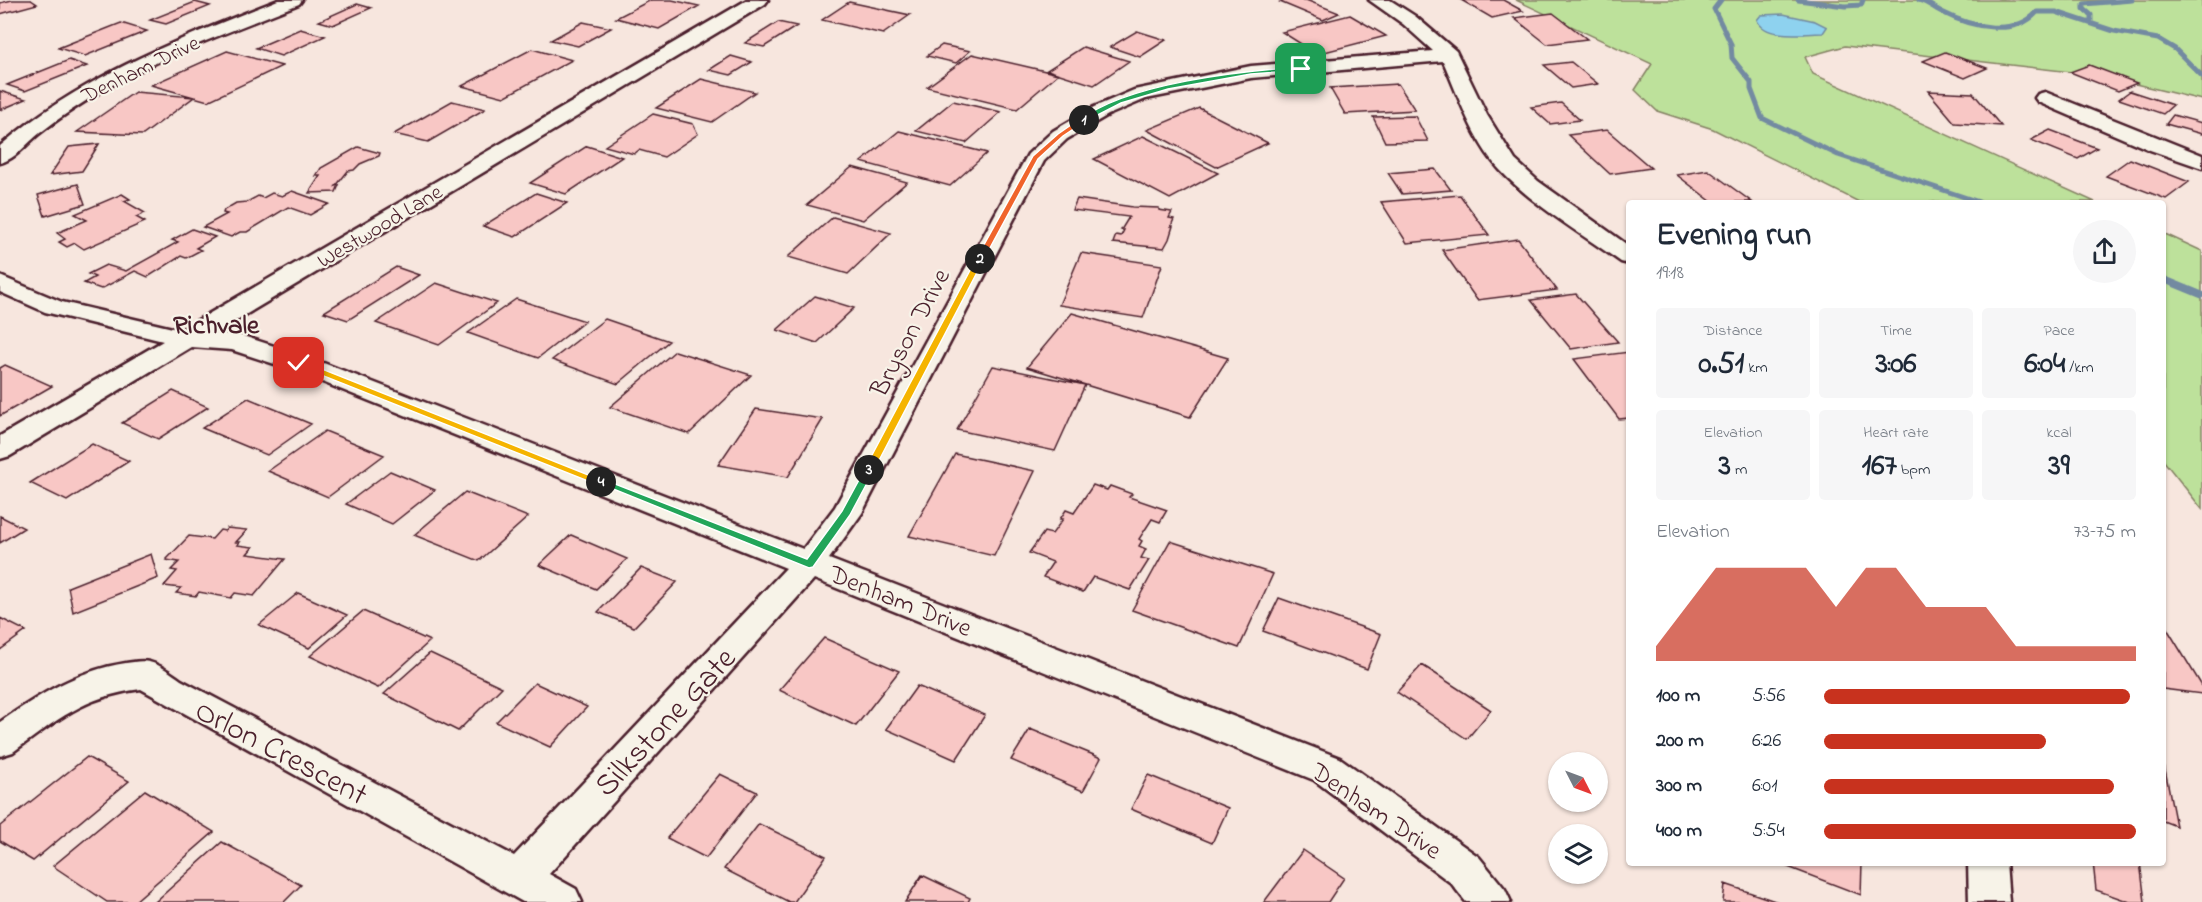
<!DOCTYPE html>
<html lang="en">
<head>
<meta charset="utf-8">
<style>
  :root { --surface:#fff; --page:#f6f6f7; --text:#1f2937; --muted:#747a83; --accent:#c8321e }
  body { margin:0; font-family:"Indie Flower",sans-serif; background:var(--page); color:var(--text); height:100vh; display:flex; flex-direction:column; font-size:22px; white-space:nowrap }
  * { box-sizing:border-box; margin:0 }
  p { font-size:20px; color:var(--muted) }
  .icon { flex:none; width:33px; height:33px; fill:none; stroke:currentColor; stroke-width:2; stroke-linecap:round; stroke-linejoin:round }
  .map { position:relative; flex:1; overflow:hidden }
  .sheet { position:absolute; left:1626px; top:200px; width:540px; height:666px; display:flex; flex-direction:column; background:var(--surface); border-radius:6px; box-shadow:0 2px 4px #0004 }
  .sheet>* { flex:none }
  .needle { width:39px; rotate:132deg }
  .fabs { position:absolute; left:1548px; top:752px; display:grid; gap:12px }
  .fabs a { display:grid; place-items:center; width:60px; height:60px; border-radius:50%; background:var(--surface); box-shadow:0 2px 4px #0004; font-size:30px }
  .pin { position:absolute; display:grid; place-items:center; width:51px; height:51px; color:#fff; margin:-26px; border-radius:12px; box-shadow:0 3px 9px #0006 }
  .km { position:absolute; width:30px; height:30px; margin:-15px; border-radius:50%; background:#222; color:#fff; font-size:16px; line-height:30px; text-align:center }
  .round { display:grid; place-items:center; flex:none; width:63px; height:63px; border-radius:32px; background:var(--page) }
  .overview { display:flex; align-items:center; justify-content:space-between; height:102px; padding:0 30px }
  h1 { font-size:33px; font-weight:700; line-height:45px }
  .metrics { display:grid; grid-template-columns:repeat(3,1fr); gap:9px; height:102px; padding:6px 30px }
  .metrics div { display:grid; align-content:center; border-radius:6px; background:var(--page); text-align:center }
  .metrics b { font-size:30px; font-weight:700 }
  .metrics small { font-size:16px; font-weight:400 }
  .metrics p { font-size:16px }
  .chart { height:168px; padding:12px 30px }
  .chart p { display:flex; justify-content:space-between }
  .chart svg { width:100%; height:108px; margin-top:6px; fill:var(--accent); opacity:.7 }
  ul { padding:0 30px; list-style:none; font-size:20px }
  li { display:grid; grid-template-columns:96px 72px 1fr; align-items:center; height:45px }
  li i { height:15px; border-radius:8px; background:var(--accent) }
  .map>svg:first-child { display:block }
  .green { fill:#bde19b; stroke:#848063; stroke-width:1.5 }
  .water { fill:#8ed2ef; stroke:#738aa1; stroke-width:1.5 }
  .lines { fill:none; stroke-linecap:round; stroke-linejoin:round }
  .stream-far1 { stroke:#738aa1; stroke-width:5 }
  .stream { stroke:#738aa1; stroke-width:7 }
  .building { fill:#f8c7c5; stroke:#4a1f2b; stroke-width:1.5 }
  .street-casing { stroke:#4a1f2b; stroke-width:5 }
  .street { fill:#f7f3e8; fill-rule:evenodd }
  .split-1 { fill:#22a559; stroke:#fff; stroke-width:1.5 }
  .split-2 { fill:#f0652b; stroke:#fff; stroke-width:1.5 }
  .split-3 { fill:#f5b400; stroke:#fff; stroke-width:1.5 }
  .split-4 { fill:#22a559; stroke:#fff; stroke-width:1.5 }
  .split-5 { fill:#f5b400; stroke:#fff; stroke-width:1.5 }
  .labels { text-anchor:middle; stroke-width:4.5; stroke-linejoin:round; paint-order:stroke }
  .far-street-label { font-size:22px; fill:#4a1f2b; stroke:#f7f3e8 }
  .street-label { font-size:26px; fill:#4a1f2b; stroke:#f7f3e8 }
  .neighbourhood-label { font-size:27px; font-weight:bold; fill:#4a1f2b; stroke:#f7f3e8 }
  .near-street-label { font-size:32px; fill:#4a1f2b; stroke:#f7f3e8 }
</style>
</head>
<body>
<div class="map">
<svg width="2202" height="902" viewBox="0 0 2202 902">
  <rect width="100%" height="100%" fill="#f7e6de"/>
  <filter id="ink" filterUnits="userSpaceOnUse"><feTurbulence type="fractalNoise" baseFrequency=".0167" numOctaves="2"/><feDisplacementMap in="SourceGraphic" scale="12" xChannelSelector="R" yChannelSelector="G"/><feConvolveMatrix kernelMatrix="1 2 1 2 8 2 1 2 1" color-interpolation-filters="sRGB"/></filter>
  <g filter="url(#ink)">
    <!-- green -->
    <path class="green" d="M1516,0H2202V100L2098,75L1845,46L1805,57L1813,74L2095,202H1859L1713,129L1657,111L1635,90L1652,64Z
      M2163,233L2202,251V509L2163,460Z"/>
    <!-- water -->
    <path class="water" d="M1783,14L1815,21L1827,27L1823,33C1807,33 1765,40 1757,20L1761,15Z"/>
    <g class="lines">
      <!-- stream-far1 -->
      <path class="stream-far1" d="M1721,0L1714,9L1731,44L1732,58L1751,82V89L1762,118L1838,155L1979,202
        M1798,0L1845,6L1861,5L1863,0
        M1919,0C1929,3 1935,9 1944,13C1971,27 2015,37 2037,12H2056L2114,31L2158,39L2175,49L2202,76
        M2091,22V15L2084,9V4L2132,0"/>
      <!-- stream -->
      <path class="stream" d="M2163,279L2202,295"/>
    </g>
    <!-- building -->
    <path class="building" d="M12,0H31L37,4L0,14V3Z
      M651,0H672L699,6L659,29L616,18Z
      M1286,0H1306L1339,13L1323,20L1280,2Z
      M1461,0H1503L1523,11L1492,18Z
      M195,2L210,6L166,24L150,20Z
      M849,2L910,15L883,34L822,20Z
      M357,4L371,8L333,25L319,21Z
      M1553,13L1587,39L1547,44L1514,18Z
      M1350,15L1386,36L1317,54L1282,32Z
      M583,22L611,28L578,46L551,40Z
      M778,22L797,26L764,47L745,43Z
      M121,23L147,31L85,56L58,48Z
      M300,29L325,36L281,56L256,48Z
      M1137,31L1166,40L1140,57L1110,47Z
      M942,45L970,51L956,63L927,56Z
      M1083,47L1129,61L1094,85L1047,70Z
      M532,49L572,60L504,97L462,86Z
      M227,51L282,66L208,101L151,85Z
      M1945,52L1987,68L1965,78L1923,61Z
      M972,54L1058,74L1017,109L927,87Z
      M731,56L752,62L731,75L709,70Z
      M69,60L87,66L25,91L7,85Z
      M1571,62L1598,84L1571,88L1544,65Z
      M2089,65L2137,83L2118,91L2070,72Z
      M701,79L755,92L712,122L656,108Z
      M1398,84L1415,110L1345,114L1330,88Z
      M0,91L26,99L0,110Z
      M1928,91L1973,93L2001,126L1955,123Z
      M2130,91L2173,105L2163,114L2119,99Z
      M135,92L194,97L143,135L77,132Z
      M452,101L485,109L428,142L394,134Z
      M953,101L1001,112L966,143L916,131Z
      M1561,103L1580,120L1550,124L1531,107Z
      M1199,108L1268,143L1216,167L1147,130Z
      M653,114L693,124L698,134L664,157L639,150L634,154L605,146Z
      M2173,115L2202,123V134L2166,124Z
      M1415,116L1428,141L1385,142L1373,117Z
      M1607,130L1651,168L1610,174L1568,135Z
      M2050,130L2097,148L2078,159L2031,140Z
      M899,131L987,153L950,186L861,162Z
      M1143,136L1218,173L1170,199L1094,159Z
      M99,144L82,171L50,175L69,147Z
      M587,146L622,157L566,194L530,183Z
      M358,147L380,153L379,156L360,164L354,170L348,171L336,186L339,185L336,192L309,193L320,176H316L321,168Z
      M2130,159L2189,182L2166,199L2106,176Z
      M852,167L907,182L863,220L807,205Z
      M1435,169L1451,190L1402,194L1388,173Z
      M1708,170L1752,202H1712L1677,175Z
      M78,184L85,204L45,216L38,195Z
      M292,191L329,204L310,215L288,207L247,232H240L231,237L203,227L227,214L223,213L224,210L236,203L247,202L258,196L263,198L272,193L282,196Z
      M536,193L567,203L515,237L483,226Z
      M122,194L130,199L124,201L145,213L136,217L145,222L84,249L75,243L67,247L59,242L65,239L57,233L87,220L75,214Z
      M1460,195L1489,235L1407,243L1381,202Z
      M1077,199L1133,207L1159,208V210L1172,212L1169,218L1174,219L1171,226H1173L1169,239L1164,248L1113,243L1116,235L1121,236L1124,230H1121L1129,217L1072,210Z
      M833,217L891,233L848,274L788,257Z
      M192,229L215,237L196,248L201,250L186,258L181,256L148,277L135,271L101,289L84,283L95,277L88,274L106,265L126,271L178,242L172,240Z
      M1518,239L1557,290L1477,300L1442,250Z
      M1081,253L1162,265L1143,318L1059,305Z
      M396,267L419,275L348,320L324,312Z
      M436,283L497,303L439,345L376,323Z
      M1576,294L1618,342L1571,349L1531,300Z
      M815,296L854,308L817,343L777,330Z
      M516,299L585,321L538,358L468,333Z
      M1072,313L1228,358L1190,417L1027,367Z
      M605,319L669,341L618,384L552,360Z
      M675,351L751,375L689,434L610,407Z
      M1629,352V418L1619,419L1574,359Z
      M5,365L52,386L0,416V368Z
      M993,366L1085,385L1055,451L957,430Z
      M173,391L208,407L158,439L122,423Z
      M248,398L311,424L267,455L202,428Z
      M756,409L823,419L788,477L718,465Z
      M325,431L384,455L328,497L268,471Z
      M92,444L129,461L67,501L30,483Z
      M955,454L1035,471L994,556L909,536Z
      M390,471L435,490L392,524L346,504Z
      M1093,485L1107,490L1110,486L1132,494L1129,497L1167,510L1160,522L1152,519L1139,539L1142,541L1139,546L1146,549L1141,558L1149,560L1130,590L1093,577L1083,592L1043,577L1053,562L1029,553L1044,532L1052,534L1063,519H1060L1066,510L1074,513Z
      M465,492L528,517L479,561L414,535Z
      M0,516L24,528L0,543Z
      M227,528L247,530L236,542H240L237,545L253,547L247,554L285,559L254,596L235,593L231,598L199,592L196,596L176,593L181,588L164,586L177,571L171,570L179,562L166,560L189,536L212,539L220,530L225,531Z
      M571,535L627,559L596,589L539,565Z
      M1170,541L1273,574L1239,648L1132,610Z
      M151,554L158,578L73,612L68,587Z
      M641,568L677,582L634,627L598,612Z
      M298,593L347,615L309,648L259,625Z
      M1279,598L1381,634L1367,669L1263,631Z
      M363,611L430,641L378,688L310,656Z
      M0,618L26,631L0,650Z
      M2163,622L2202,686V694L2163,689Z
      M824,638L899,671L856,726L779,690Z
      M430,653L502,687L458,731L384,694Z
      M1422,665L1491,710L1467,739L1397,692Z
      M535,683L587,707L550,747L496,722Z
      M917,686L985,715L956,760L886,729Z
      M1030,729L1101,758L1083,791L1011,760Z
      M87,757L129,781L33,861L0,841V826Z
      M2163,759L2176,826L2163,821Z
      M720,774L757,792L706,858L667,838Z
      M1148,775L1228,808L1212,843L1131,809Z
      M145,790L214,832L134,902H107L53,866Z
      M759,824L826,856L794,902H789L724,869Z
      M222,842L301,885L284,902H155Z
      M1303,850L1344,878L1328,902H1264Z
      M1775,862H1862L1861,895Z
      M2093,862H2140L2145,902H2130L2096,890Z
      M922,875L970,898L968,902H905Z
      M1725,884L1778,902H1723Z"/>
    <g class="lines">
      <defs>
        <path id="street" d="M278,0H302L299,4C234,30 166,54 105,89C82,103 60,117 40,133C27,143 16,159 0,163V146C81,76 180,39 278,0Z
          M747,0H768L765,4L215,333L243,336L308,357L803,549L835,507L1028,154L1053,131L1094,107L1134,90L1251,66L1433,51L1403,24L1369,0H1390L1415,16L1456,51L1487,115L1515,160L1538,181L1629,246V264L1621,262C1582,234 1533,205 1500,170C1473,141 1459,97 1443,61L1251,78L1146,99L1108,115L1067,139L1044,161L862,513L829,559L1340,758L1479,857L1505,889L1511,902H1466L1451,883L1314,780L814,579L549,874L576,889L582,902H523L141,689C84,696 57,720 13,752L0,756V722C39,695 78,670 126,663C133,662 142,660 149,662C161,665 171,673 181,680L514,856L786,568L290,369L232,350L191,347L10,456L0,459V436L163,341L45,312L0,292V276L62,302L181,330Z
          M2045,92L2202,155V168L2150,150L2038,102L2035,98L2038,94Z
          M1968,862H2006L2009,902H1969Z"/>
      </defs>
      <!-- street casing -->
      <use href="#street" class="street-casing"/>
      <!-- street -->
      <use href="#street" class="street"/>
    </g>
  </g>
  <!-- split-1 -->
  <path class="split-1" d="M1301,67L1304,70L1251,74L1168,89L1121,103L1086,121L1080,120C1127,83 1242,71 1301,67Z"/>
  <!-- split-2 -->
  <path class="split-2" d="M1081,118L1087,120L1063,136L1038,159L984,259L977,261L976,259L1033,156L1058,134Z"/>
  <!-- split-3 -->
  <path class="split-3" d="M980,257L984,259L874,470L873,472H866L864,470L976,259Z"/>
  <!-- split-4 -->
  <path class="split-4" d="M869,466L874,470L850,515L813,567L809,568L596,482L598,480H605L807,559L842,511L866,467Z"/>
  <!-- split-5 -->
  <path class="split-5" d="M296,361H302L606,482L605,485H598L296,365Z"/>
  <g class="labels">
    <!-- far-street labels -->
    <g class="far-street-label">
      <text transform="translate(140 68) rotate(-26)" y="8">Denham Drive</text>
      <text transform="translate(379 225) rotate(-31)" y="8">Westwood Lane</text>
    </g>
    <!-- street labels -->
    <g class="street-label">
      <text transform="translate(909 332) rotate(-62)" y="9">Bryson Drive</text>
      <text transform="translate(901 600) rotate(22)" y="9">Denham Drive</text>
      <text transform="translate(1377 810) rotate(34)" y="9">Denham Drive</text>
    </g>
    <!-- neighbourhood labels -->
    <g class="neighbourhood-label">
      <text x="216" y="333">Richvale</text>
    </g>
    <!-- near-street labels -->
    <g class="near-street-label">
      <text transform="translate(664 721) rotate(-47)" y="11">Silkstone Gate</text>
      <text transform="translate(282 751) rotate(28)" y="11">Orlon Crescent</text>
    </g>
  </g>
</svg>
<div class="fabs">
<a><svg class="needle" viewBox="-14 -14 28 28"><path d="M0-13l5 13h-10z" fill="#e53935"/><path d="M0 13l5-13h-10z" fill="#747a83"/></svg></a>
<a><svg class="icon" aria-label="layers" viewBox="0 0 24 24"><path d="M12 4l9 5-9 5-9-5zM3 14l9 5 9-5"/></svg></a>
</div>
<div class="pin" style="left:1301px;top:69px;background:#1e9e55"><svg class="icon" aria-label="arrive" viewBox="0 0 24 24"><path d="M6 21V4h12l-3 4 3 4H6"/></svg></div>
<div class="pin" style="left:299px;top:363px;background:#d93025"><svg class="icon" aria-label="check" viewBox="0 0 24 24"><path d="M5 12l5 5 9-10"/></svg></div>
<b class="km" style="left:1084px;top:120px">1</b>
<b class="km" style="left:980px;top:259px">2</b>
<b class="km" style="left:869px;top:470px">3</b>
<b class="km" style="left:601px;top:482px">4</b>
<section class="sheet">
<div class="overview"><div><h1>Evening run</h1><p>19:18</p></div><a class="round"><svg class="icon" aria-label="share" viewBox="0 0 24 24"><path d="M12 15V3M7 8l5-5 5 5M5 13v7h14v-7"/></svg></a></div>
<div class="metrics">
<div><p>Distance</p><b>0.51<small> km</small></b></div>
<div><p>Time</p><b>3:06</b></div>
<div><p>Pace</p><b>6:04<small> /km</small></b></div>
</div>
<div class="metrics">
<div><p>Elevation</p><b>3<small> m</small></b></div>
<div><p>Heart rate</p><b>167<small> bpm</small></b></div>
<div><p>kcal</p><b>39</b></div>
</div>
<div class="chart"><p><span>Elevation</span>73–75 m</p>
<svg viewBox="0 0 160 44" preserveAspectRatio="none"><path d="M0 44V38L10 22L20 6L30 6L40 6L50 6L60 22L70 6L80 6L90 22L100 22L110 22L120 38L130 38L140 38L150 38L160 38V44z"/></svg>
</div>
<ul>
<li><b>100 m</b>5:56<i style="width:98%"></i></li>
<li><b>200 m</b>6:26<i style="width:71%"></i></li>
<li><b>300 m</b>6:01<i style="width:93%"></i></li>
<li><b>400 m</b>5:54<i style="width:100%"></i></li>
</ul>
</section>
</div>
</body>
</html>
